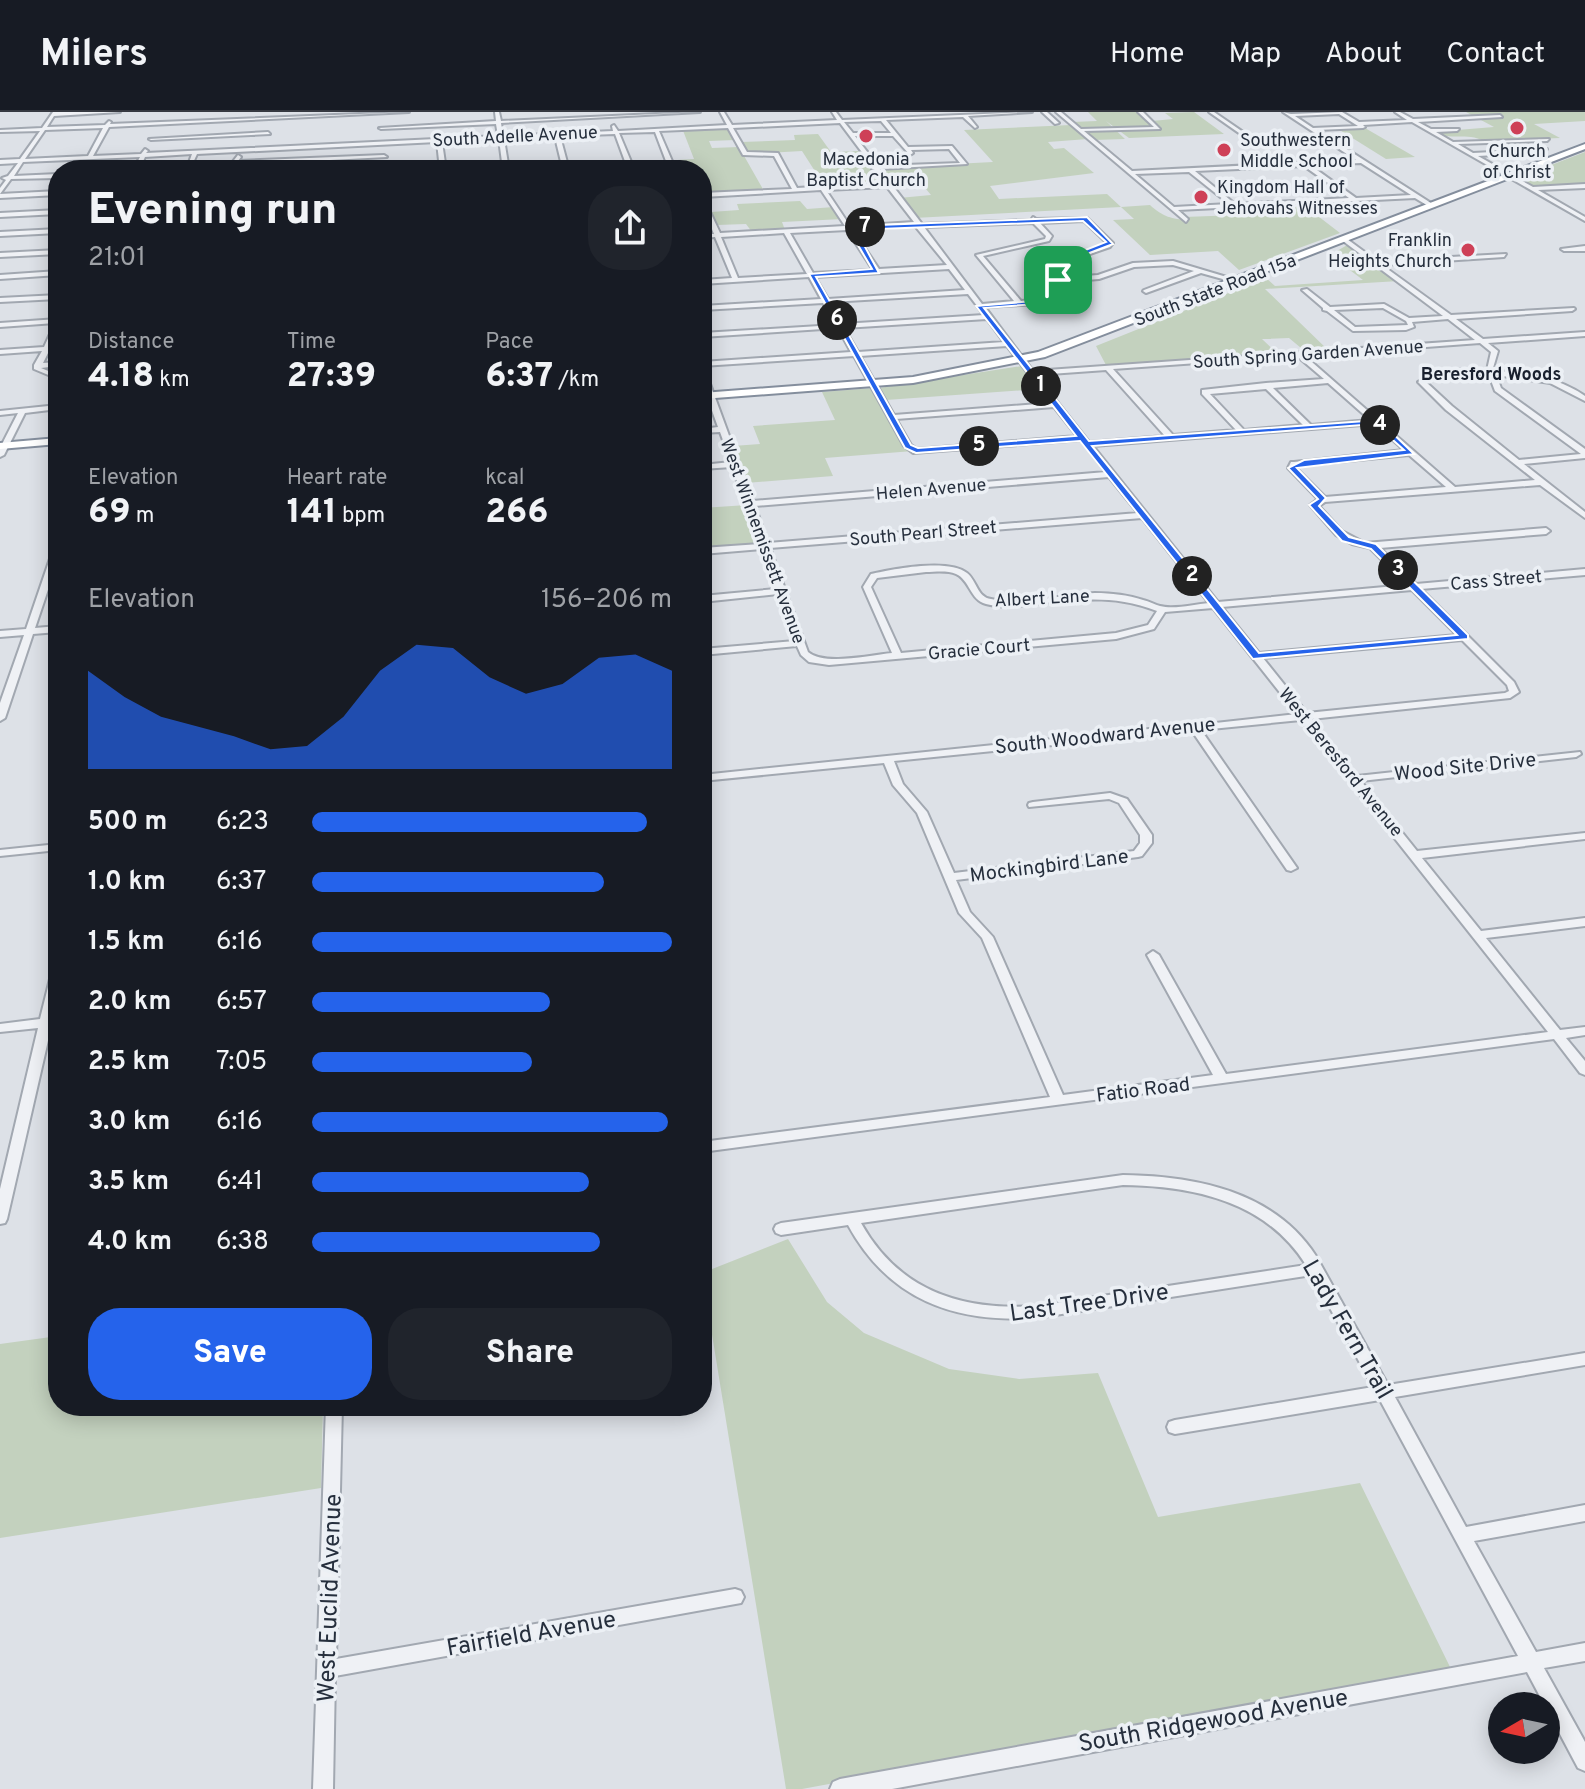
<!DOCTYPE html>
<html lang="en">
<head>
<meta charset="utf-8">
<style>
  :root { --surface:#171b24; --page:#20242c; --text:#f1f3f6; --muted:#9ea1a6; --line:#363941; --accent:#2563eb }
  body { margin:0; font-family:Overpass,sans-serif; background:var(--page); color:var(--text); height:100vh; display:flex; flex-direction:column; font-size:30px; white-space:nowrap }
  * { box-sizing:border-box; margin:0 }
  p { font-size:26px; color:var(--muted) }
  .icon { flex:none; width:44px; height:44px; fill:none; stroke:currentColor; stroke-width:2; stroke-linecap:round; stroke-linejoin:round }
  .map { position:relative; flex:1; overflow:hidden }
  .drawer { position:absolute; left:48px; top:48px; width:664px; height:1256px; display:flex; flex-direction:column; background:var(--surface); border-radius:32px; box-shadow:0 4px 20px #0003 }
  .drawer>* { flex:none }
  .needle { width:52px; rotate:261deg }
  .tools { position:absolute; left:1488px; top:1580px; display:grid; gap:16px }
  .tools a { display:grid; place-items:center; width:72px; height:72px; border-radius:50%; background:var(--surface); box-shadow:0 4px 20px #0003; font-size:40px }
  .pin { position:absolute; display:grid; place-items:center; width:68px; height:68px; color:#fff; margin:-34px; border-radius:16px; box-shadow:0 4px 12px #0006 }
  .km { position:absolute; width:40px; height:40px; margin:-20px; border-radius:50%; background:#222; color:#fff; font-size:22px; line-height:40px; text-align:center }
  .round { display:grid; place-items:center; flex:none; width:84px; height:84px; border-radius:32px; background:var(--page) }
  .overview { display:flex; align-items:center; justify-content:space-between; height:136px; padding:0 40px }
  h1 { font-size:44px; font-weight:800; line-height:60px }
  .metrics { display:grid; grid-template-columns:repeat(3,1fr); gap:12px; height:136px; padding:8px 40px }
  .metrics div { display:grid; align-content:center }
  .metrics b { font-size:34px; font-weight:800 }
  .metrics small { font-size:22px; font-weight:400 }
  .metrics p { font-size:22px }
  .chart { height:224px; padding:16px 40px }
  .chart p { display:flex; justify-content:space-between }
  .chart svg { width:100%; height:144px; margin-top:8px; fill:var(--accent); opacity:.7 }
  .cta { display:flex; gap:16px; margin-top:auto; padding:16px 40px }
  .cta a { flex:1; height:92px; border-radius:32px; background:var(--accent); color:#fff; font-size:32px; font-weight:800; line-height:92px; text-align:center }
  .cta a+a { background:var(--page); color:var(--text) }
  ul { padding:0 40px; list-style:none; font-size:26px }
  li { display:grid; grid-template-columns:128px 96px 1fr; align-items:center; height:60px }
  li i { height:20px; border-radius:10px; background:var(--accent) }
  header { display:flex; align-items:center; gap:48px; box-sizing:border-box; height:112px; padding:0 40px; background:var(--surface); border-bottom:2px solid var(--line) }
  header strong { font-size:38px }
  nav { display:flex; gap:44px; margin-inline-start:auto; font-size:28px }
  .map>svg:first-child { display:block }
  .green { fill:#c3d1be }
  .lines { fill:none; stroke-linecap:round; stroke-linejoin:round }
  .minor-casing { stroke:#a2a8b1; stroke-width:4 }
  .highway-casing { stroke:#848e9d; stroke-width:4 }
  .minor { fill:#eff1f5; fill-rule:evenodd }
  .highway { fill:#fff; fill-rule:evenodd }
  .route { fill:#2563eb; stroke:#fff; stroke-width:2; fill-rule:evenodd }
  .poi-dot { fill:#ce4057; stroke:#ecf0f5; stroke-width:3 }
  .labels { text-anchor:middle; stroke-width:7; stroke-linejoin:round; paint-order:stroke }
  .far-street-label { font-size:18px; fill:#262f3d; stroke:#ecf0f5 }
  .far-poi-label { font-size:18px; fill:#262f3d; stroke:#ecf0f5; text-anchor:start }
  .far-neighbourhood-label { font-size:18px; font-weight:bold; fill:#19202e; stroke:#ecf0f5 }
  .street-label { font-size:20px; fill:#262f3d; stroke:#ecf0f5 }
  .near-street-label { font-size:24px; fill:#262f3d; stroke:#ecf0f5 }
</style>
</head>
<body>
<header>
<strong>Milers</strong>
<nav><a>Home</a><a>Map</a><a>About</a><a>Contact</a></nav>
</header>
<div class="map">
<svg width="1585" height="1677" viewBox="0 0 1585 1677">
  <rect width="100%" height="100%" fill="#dde1e7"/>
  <!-- green -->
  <path class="green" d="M1088,0H1138L1160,17L1152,9L1173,7L1165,1L1194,0L1224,22L1129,26L1106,9L1125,27L1094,28L1072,10L1097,9Z
    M1466,0H1585V9L1534,12L1560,26L1484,29C1467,20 1449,29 1433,20L1494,15Z
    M1071,13L1088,27L1048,30L1054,37L1064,36L1094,61L990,74L999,87L1107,82L1121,95L1150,93C1163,105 1172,107 1188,108L1184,105L1239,103L1230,94L1301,91L1340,121L1239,158L1218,139L1150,143L1113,108L1134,107L1121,95L914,106L899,86L931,83L921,71L889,73L877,56L993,50L964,18Z
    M727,14L735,28L709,29L712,36L739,35L764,79L702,83V58H508L694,47L682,16Z
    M1365,16L1415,45L1386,47L1338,17Z
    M818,22L831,40L859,39L884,73L846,75L840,66L820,67L802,39L747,42L741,30L795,28L794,23Z
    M1585,40V74L1533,77L1515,67Z
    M800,89L807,97L834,95L843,107L782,110L785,118L752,120L746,112L717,113L711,100L739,98L737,92Z
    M1349,132L1399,169L1265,177L1329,239L1307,241L1289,226L1262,227L1279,243L1107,255L1096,234L1266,166L1275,174L1363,168L1330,143Z
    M1022,254L1040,277L886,288L879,276Z
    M873,276L913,339L825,346L833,364L746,371L733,334L760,332L753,314L835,308L822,280Z
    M747,393L761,433L702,438V396Z
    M788,1127L827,1190L864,1221L949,1257L1019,1267L1098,1261L1158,1405L1360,1371L1451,1557L802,1677H786L702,1161Z
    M58,1224V1294H323L321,1376L0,1426V1232Z"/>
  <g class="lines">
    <defs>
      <path id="minor" d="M53,0H120L54,4L47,15L105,13L109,9L111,10L110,12L409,0L109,15L93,44L141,42L145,37L148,39L146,41L498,24L496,12L381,17L379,16L496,9L495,0H499L501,9L700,0L501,11L503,24L613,19L612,14L614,13L618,19L727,13L720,0H724L732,13L837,8L832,0H836L842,8L1032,0L968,4L977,15L975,16L963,5L886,8L908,35L952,34L967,52L880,57L922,112L1031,108L1033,105L1036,107L1087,106L1113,131L1110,135L1050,156L1059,166L1098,163L1133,151L1173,149L1240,169L1237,171L1201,161L1146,181L1143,179L1144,178L1194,159L1173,153L1134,155L1099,167L1062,170L1075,185L1085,184L1088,186L1087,187L1074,190L985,195L1033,259L1475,228L1448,207L1412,210L1414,215L1406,218L1353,219L1327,199L1323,198V196L1302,178L1307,177L1330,195L1384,192L1409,206L1443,204L1343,129V127H1347L1377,149L1506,142L1504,145L1382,153L1451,203L1574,196L1575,197L1572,199L1456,207L1483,227L1585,220V224L1488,231L1498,239L1493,256L1495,259C1527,261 1558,265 1585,284V289L1550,271L1496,263L1501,276L1585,337V346L1524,352L1585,400V406L1540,373L1325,390L1319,394L1342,419L1365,431L1546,416L1550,419L1546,422L1380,436L1416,472L1585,457V463L1421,477L1514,570L1519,580L1510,586L1311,607L1357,664L1580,640L1581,642L1576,645L1361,669L1417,739L1585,721V727L1422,746L1481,819L1585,806V814L1486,826L1560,918L1585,915V923L1566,926L1585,949V963L1580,961L1554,927L702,1040V1030L1050,985L982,826L959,801L917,701L893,673L884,651L702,669V663L1188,613L1193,611L1197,613L1297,602L1213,496L1165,500L1154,517L1116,527L829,553L809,550L801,543L797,534L702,543V537L795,529L778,482L702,490V484L776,477L762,437L702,442V436L760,432L732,355L702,357V353L731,350L720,320L702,321V317L718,315L702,271V259L706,261L753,389L1106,360L1081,328L913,341L904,334L854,244L702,254V250L851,240L838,216L702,225V221L836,213L823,191L702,198V194L821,187L809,165L702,172V168L732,166L715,125L702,126V122H714L702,93V81L792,77L774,44L743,43L728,16L659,19L672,49L669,51L666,49L655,20L619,21L632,52L629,54L626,52L615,22L560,24L568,54L565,56L562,54L555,25L504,27L509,58H503L499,27L442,30L446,58H440L437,30L197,42L192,53L231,52L238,43L241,45L238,49L384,43L387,45L236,53L233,55L187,56L192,42L145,45L139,58H133L140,45L23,50L14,64L58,62V66L11,67L0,82V76L6,68L2,66L8,64L18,51L0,52V48L20,47L40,19L0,20V18L42,16ZM881,9L891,21H853L844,10ZM840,11L873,55L872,57L875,58L885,71L797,76L778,41L747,40L733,16ZM103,16L88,44L25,47L45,18ZM855,24H893L910,43L913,41L911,38L949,37L960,51L878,54ZM887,75L914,110L850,114L826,78ZM821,78L845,114L720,121L703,85ZM1084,109L1107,131L1106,133L1043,155L1068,185L1021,189L983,144L1049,129L1052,124L1040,111ZM1033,111L1046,124L1045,127L976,143L1014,189L982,192L924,115ZM915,114L947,153L879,157L852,117ZM847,118L873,158L813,161L790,121ZM784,121L807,162L738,166L721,125ZM949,157L965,178L828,187L815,165ZM968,182L984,203L842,212L830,190ZM1383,196L1406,209L1408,213L1355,215L1334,198ZM987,207L1004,230L858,240L844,216ZM1480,231L1491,240L1487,258C1464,257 1438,256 1418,270L1446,298L1535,368L1455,375L1305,244ZM1007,234L1051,291L894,303L860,244ZM1297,244L1324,267L1266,271L1202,278V282L1236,318L1173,323L1113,257ZM1106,258L1165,324L1089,330L1036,263ZM1464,262L1489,263L1495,279L1581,342L1519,348L1452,294L1426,270C1438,263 1451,263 1464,262ZM1328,271L1370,308L1311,313L1273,276ZM1266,277L1303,313L1244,318L1210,282ZM1054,295L1077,324L917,337L911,333L896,307ZM1375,312L1404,338L1294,350H1291L1288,356L1318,387L1310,393L1336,423L1352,432L1370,436L1407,473L1218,490L1093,334ZM1409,343L1446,375L1325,385L1296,356L1297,354ZM1109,365L1138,401L768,431L755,394ZM1142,406L1209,491C1195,492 1174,498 1160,494C1155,493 1149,489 1143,488C1128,483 1111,481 1095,481C1062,482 1023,494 991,487C977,485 977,469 967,461C949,446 892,457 871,462L863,475L892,541C871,543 824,554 808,540L770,436ZM926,460C935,460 947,458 956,462C970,468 970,488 986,492C1003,497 1024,493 1041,491C1083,487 1116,483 1157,499L1148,513L1116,521L901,541L871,475L877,466ZM1412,478L1457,523L1259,541L1222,495ZM1462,528L1507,573L1509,579L1505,581L1307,601L1263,546ZM1301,608L1548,920L1226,962L1159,843L1153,839L1147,843L1213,963L1063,983L993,825L970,800L956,768L1138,745L1142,744L1152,731V723L1127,687L1110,681L1033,690L1029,691L1028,693L1029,695L1109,687L1119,691L1140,723V731L1134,739L954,761L927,700L903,672L894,649L1192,619L1287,758L1291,759L1297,756L1201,618Z
        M1042,0H1047L1059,11L1055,12Z
        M1056,0H1061L1081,17L1154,15L1138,0H1143L1160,17L1084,19L1132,59L1356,48L1283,0L1291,2L1342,0L1359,10L1407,8L1395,0H1400L1413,7L1500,3L1502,5L1418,10L1431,17H1459L1457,19L1436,20L1453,30L1549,27L1547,29L1458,32L1473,41L1547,37L1545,40L1478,44L1533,75L1585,72V76L1538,78L1585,105V109L1412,10L1363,13L1365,15L1363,16L1317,18L1434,93V95H1430L1415,86L1178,98L1188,107L1186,110ZM1339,2L1358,14L1313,16L1295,4ZM1361,51L1411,83L1356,86L1310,53ZM1304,54L1349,86L1235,92L1195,59ZM1189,60L1229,92L1174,95L1135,62Z
        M1209,0H1214L1243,20L1239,21Z
        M268,20L270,22L151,28L149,27Z
        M58,79V83L0,86V82Z
        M58,98V102L0,105V101Z
        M58,117V121L0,124V120Z
        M1585,134V139H1564L1561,137Z
        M58,138V142L0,145V141Z
        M58,159V163L0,167V163Z
        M58,183V187L0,190V186Z
        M58,207V219L51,234H58V238L49,239L43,251L58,250V254L41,256L58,263V267L34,257V253L42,239L0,242V238L44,235L55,211L0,215V211Z
        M58,293V297L25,301L4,343L0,345V336L18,301L0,303V299Z
        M58,432V448L35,516L58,514V520L33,522L5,606L0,609V591L24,523L0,525V519L26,517L54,435Z
        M58,732V738L0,744V738Z
        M58,855V886L52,911L7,1107L5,1111L0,1112V1077L38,916L0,920V912L40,907L52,859Z
        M1123,1063C1195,1064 1274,1079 1316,1144L1388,1273L1585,1241V1253L1395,1285L1466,1415L1585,1393V1409L1474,1429L1536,1540L1585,1531V1549L1544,1556L1585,1630V1659L1578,1656L1527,1560L892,1677H830L833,1670L840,1667L1518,1544L1380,1288L1175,1322L1169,1320L1167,1315L1169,1310L1175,1308L1373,1275L1312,1163L1036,1206C954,1211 889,1188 848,1113L781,1123L776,1121L774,1117L776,1113L781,1111ZM1123,1073C1193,1074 1266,1089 1306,1153L1036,1194C962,1199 899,1179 861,1111Z
        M326,1294H342L336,1547L735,1477L741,1479L744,1485L741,1491L335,1564L333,1677H313Z"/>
      <path id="highway" d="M1585,32V37L1045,245L913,271L702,287V281L913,265L1038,240Z
        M58,326V332L0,337V331Z"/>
    </defs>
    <!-- minor casing -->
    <use href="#minor" class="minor-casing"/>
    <!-- highway casing -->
    <use href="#highway" class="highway-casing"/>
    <!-- minor -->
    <use href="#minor" class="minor"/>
    <!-- highway -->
    <use href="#highway" class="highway"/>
  </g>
  <!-- route -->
  <path class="route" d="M1087,105L1113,132L1050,156L1077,189L984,196L1089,329L1379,308L1414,342L1297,356L1326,386L1319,394L1349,425L1376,432L1468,523V527L1253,547L1080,329L916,341L905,336L809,162L872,157L848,116L851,114ZM1083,109L1106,130L1042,155L1069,186L976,194L1076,324L918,336L911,333L816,165L879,161L856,118ZM1375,312L1404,338L1304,348L1288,356L1318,387L1309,393L1342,429L1371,437L1457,523L1259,541L1092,334Z"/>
  <!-- markers -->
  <g class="poi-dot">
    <circle cx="1517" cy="16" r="8"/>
    <circle cx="866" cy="24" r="8"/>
    <circle cx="1224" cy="38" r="8"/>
    <circle cx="1201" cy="85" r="8"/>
    <circle cx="1468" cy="138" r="8"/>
  </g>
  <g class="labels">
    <!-- far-street labels -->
    <g class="far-street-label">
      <text transform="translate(515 24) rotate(-3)" y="6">South Adelle Avenue</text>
      <text transform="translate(1215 178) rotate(-21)" y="6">South State Road 15a</text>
      <text transform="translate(1308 242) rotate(-4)" y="6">South Spring Garden Avenue</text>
      <text transform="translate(931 377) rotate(-5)" y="6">Helen Avenue</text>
      <text transform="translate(923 421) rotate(-5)" y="6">South Pearl Street</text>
      <text transform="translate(763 429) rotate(70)" y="6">West Winnemissett Avenue</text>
      <text transform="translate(1496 468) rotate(-5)" y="6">Cass Street</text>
      <text transform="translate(1042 486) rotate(-3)" y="6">Albert Lane</text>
      <text transform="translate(979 537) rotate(-5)" y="6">Gracie Court</text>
      <text transform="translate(1341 650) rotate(51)" y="6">West Beresford Avenue</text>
    </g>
    <!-- far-poi labels -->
    <g class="far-poi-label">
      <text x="1240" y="34">Southwestern<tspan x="1240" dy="21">Middle School</tspan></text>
      <text x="1517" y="45" text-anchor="middle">Church<tspan x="1517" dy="21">of Christ</tspan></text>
      <text x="866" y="53" text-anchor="middle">Macedonia<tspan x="866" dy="21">Baptist Church</tspan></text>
      <text x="1217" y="81">Kingdom Hall of<tspan x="1217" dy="21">Jehovahs Witnesses</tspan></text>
      <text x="1452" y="134" text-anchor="end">Franklin<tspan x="1452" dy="21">Heights Church</tspan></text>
    </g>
    <!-- far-neighbourhood labels -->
    <g class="far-neighbourhood-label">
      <text x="1491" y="268">Beresford Woods</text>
    </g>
    <!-- street labels -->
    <g class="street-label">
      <text transform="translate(1105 623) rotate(-6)" y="7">South Woodward Avenue</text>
      <text transform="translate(1465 654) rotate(-6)" y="7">Wood Site Drive</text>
      <text transform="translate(1049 753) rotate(-7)" y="7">Mockingbird Lane</text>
      <text transform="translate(1143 977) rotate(-7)" y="7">Fatio Road</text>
    </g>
    <!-- near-street labels -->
    <g class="near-street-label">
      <text transform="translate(1089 1190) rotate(-8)" y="8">Last Tree Drive</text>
      <text transform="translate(1348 1217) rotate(60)" y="8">Lady Fern Trail</text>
      <text transform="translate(329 1486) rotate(-88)" y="8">West Euclid Avenue</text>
      <text transform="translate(531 1521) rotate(-10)" y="8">Fairfield Avenue</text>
      <text transform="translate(1213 1608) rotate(-10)" y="8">South Ridgewood Avenue</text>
    </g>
  </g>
</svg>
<div class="tools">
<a><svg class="needle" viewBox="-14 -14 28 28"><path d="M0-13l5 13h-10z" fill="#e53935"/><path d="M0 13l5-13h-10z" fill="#9ea1a6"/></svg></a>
</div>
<div class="pin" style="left:1058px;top:168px;background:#1e9e55"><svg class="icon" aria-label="arrive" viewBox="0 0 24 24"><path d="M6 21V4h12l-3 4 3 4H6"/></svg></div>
<b class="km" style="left:1041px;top:274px">1</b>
<b class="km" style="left:1192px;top:464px">2</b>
<b class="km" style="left:1398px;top:458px">3</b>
<b class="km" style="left:1380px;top:313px">4</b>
<b class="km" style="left:979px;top:334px">5</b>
<b class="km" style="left:837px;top:208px">6</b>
<b class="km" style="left:865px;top:115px">7</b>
<section class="drawer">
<div class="overview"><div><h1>Evening run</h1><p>21:01</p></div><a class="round"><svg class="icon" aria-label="share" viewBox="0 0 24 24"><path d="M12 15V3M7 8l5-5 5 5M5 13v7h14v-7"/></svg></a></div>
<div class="metrics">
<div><p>Distance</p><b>4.18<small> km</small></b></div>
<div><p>Time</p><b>27:39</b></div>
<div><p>Pace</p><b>6:37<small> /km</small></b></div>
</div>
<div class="metrics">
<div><p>Elevation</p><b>69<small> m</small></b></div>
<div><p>Heart rate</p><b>141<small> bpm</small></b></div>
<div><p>kcal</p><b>266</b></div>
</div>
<div class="chart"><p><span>Elevation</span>156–206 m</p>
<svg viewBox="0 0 160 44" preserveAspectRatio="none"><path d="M0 44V14L10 22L20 28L30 31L40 34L50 38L60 37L70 28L80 14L90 6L100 7L110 16L120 21L130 18L140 10L150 9L160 14V44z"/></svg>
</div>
<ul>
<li><b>500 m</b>6:23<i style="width:93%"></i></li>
<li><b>1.0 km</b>6:37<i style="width:81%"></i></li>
<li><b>1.5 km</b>6:16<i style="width:100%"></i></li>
<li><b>2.0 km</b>6:57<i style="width:66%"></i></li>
<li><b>2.5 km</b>7:05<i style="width:61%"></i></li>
<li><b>3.0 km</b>6:16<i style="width:99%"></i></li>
<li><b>3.5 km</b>6:41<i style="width:77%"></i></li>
<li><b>4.0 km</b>6:38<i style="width:80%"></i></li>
</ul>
<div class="cta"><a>Save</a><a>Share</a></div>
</section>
</div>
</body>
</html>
